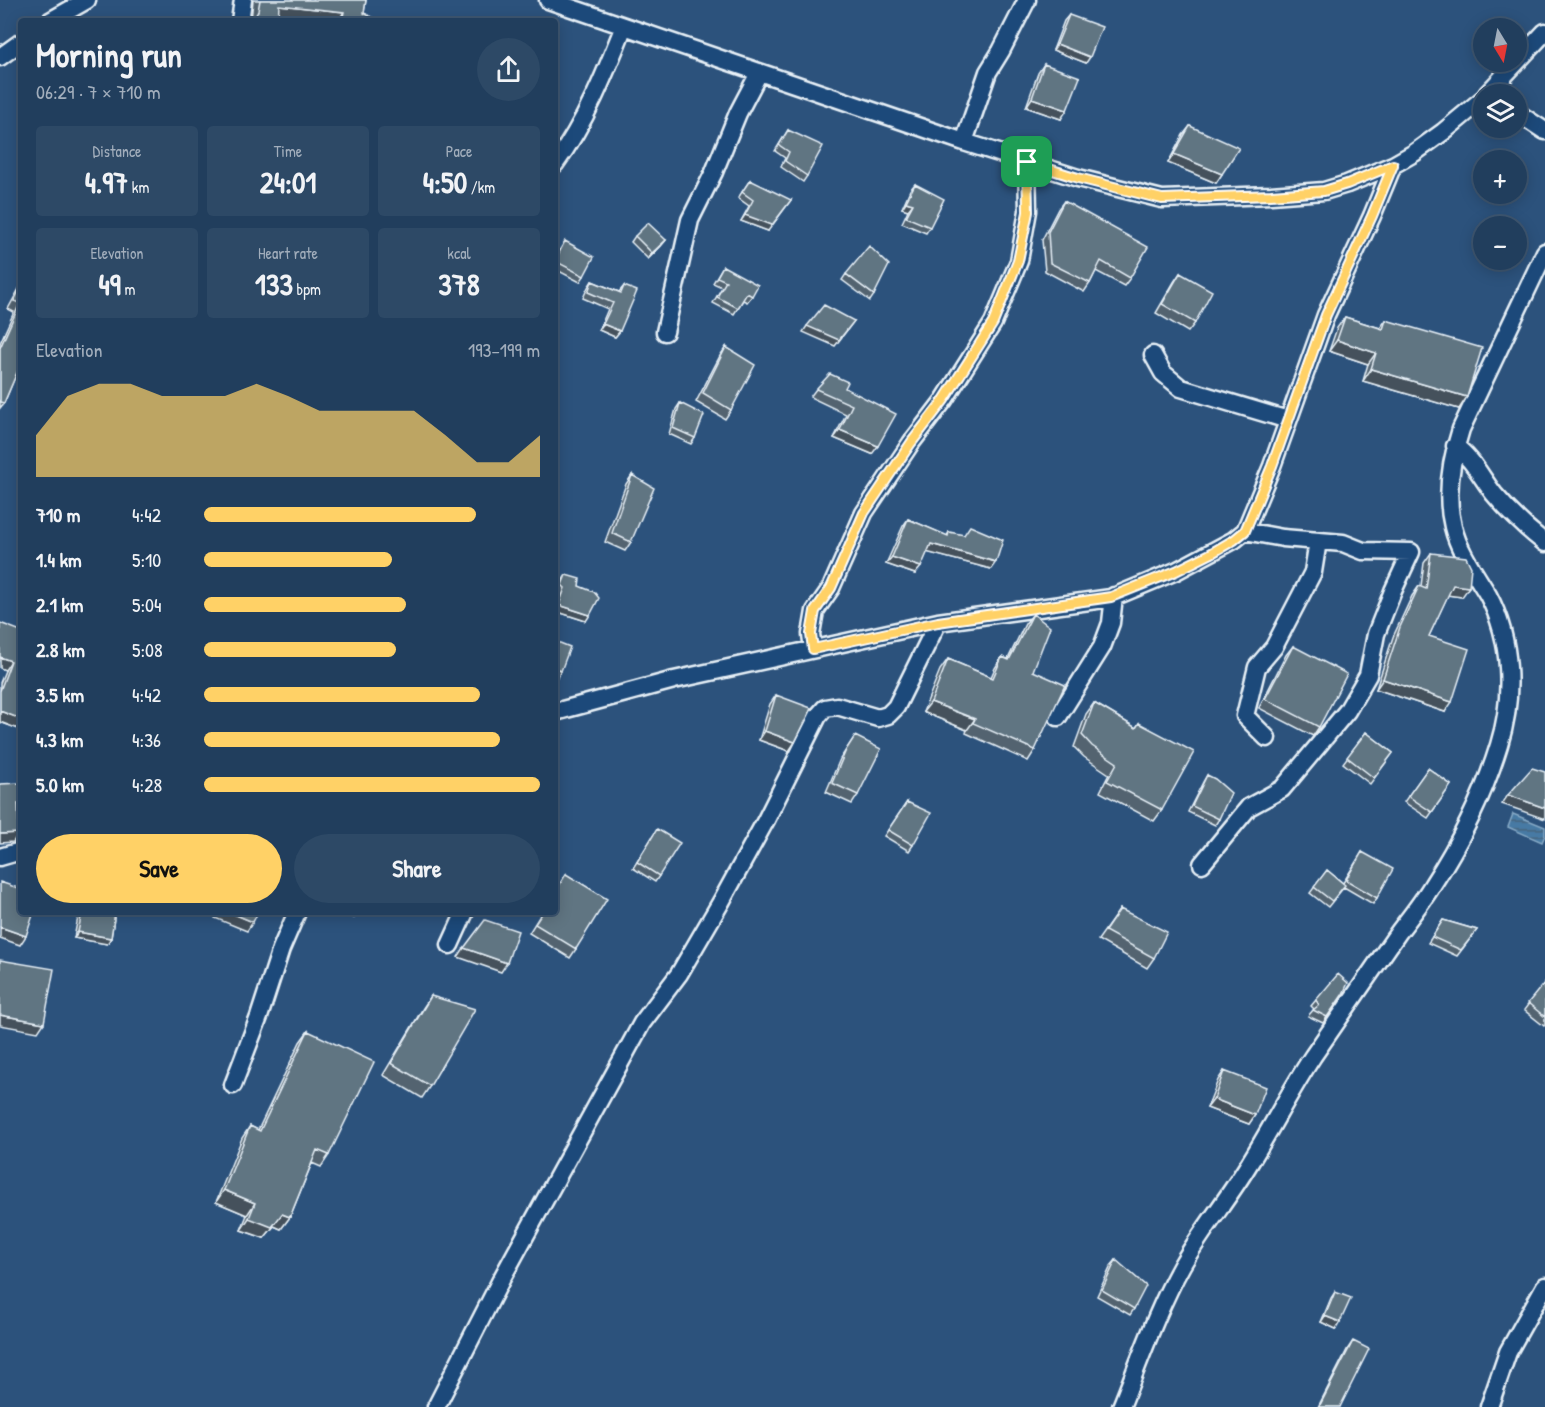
<!DOCTYPE html>
<html lang="en">
<head>
<meta charset="utf-8">
<style>
  :root { --surface:#213e5d; --page:#2d4966; --text:#f1f3f6; --muted:#a2aebc; --line:#3e5772; --accent:#ffd166 }
  body { margin:0; font-family:"Patrick Hand",sans-serif; background:var(--page); color:var(--text); height:100vh; display:flex; flex-direction:column; font-size:22px; white-space:nowrap }
  * { box-sizing:border-box; margin:0 }
  p { font-size:20px; color:var(--muted) }
  .icon { flex:none; width:33px; height:33px; fill:none; stroke:currentColor; stroke-width:2; stroke-linecap:round; stroke-linejoin:round }
  .map { position:relative; flex:1; overflow:hidden }
  .drawer { position:absolute; left:18px; top:18px; width:540px; height:897px; display:flex; flex-direction:column; background:var(--surface); border-radius:6px; box-shadow:0 3px 15px #0003,0 0 0 2px var(--line) }
  .drawer>* { flex:none }
  .needle { width:39px; rotate:170deg }
  .tools { position:absolute; left:1473px; top:18px; display:grid; gap:12px }
  .tools a { display:grid; place-items:center; width:54px; height:54px; border-radius:50%; background:var(--surface); box-shadow:0 3px 15px #0003,0 0 0 2px var(--line); font-size:30px }
  .pin { position:absolute; display:grid; place-items:center; width:51px; height:51px; color:#fff; margin:-26px; border-radius:12px; box-shadow:0 3px 9px #0006 }
  .round { display:grid; place-items:center; flex:none; width:63px; height:63px; border-radius:32px; background:var(--page) }
  .overview { display:flex; align-items:center; justify-content:space-between; height:102px; padding:0 18px }
  h1 { font-size:33px; font-weight:700; line-height:45px }
  .figures { display:grid; grid-template-columns:repeat(3,1fr); gap:9px; height:102px; padding:6px 18px }
  .figures div { display:grid; align-content:center; border-radius:6px; background:var(--page); text-align:center }
  .figures b { font-size:30px; font-weight:700 }
  .figures small { font-size:16px; font-weight:400 }
  .figures p { font-size:16px }
  .chart { height:168px; padding:12px 18px }
  .chart p { display:flex; justify-content:space-between }
  .chart svg { width:100%; height:108px; margin-top:6px; fill:var(--accent); opacity:.7 }
  .primary-button { display:flex; gap:12px; margin-top:auto; padding:12px 18px }
  .primary-button a { flex:1; height:69px; border-radius:36px; background:var(--accent); color:#111; font-size:24px; font-weight:700; line-height:69px; text-align:center }
  .primary-button a+a { background:var(--page); color:var(--text) }
  ul { padding:0 18px; list-style:none; font-size:20px }
  li { display:grid; grid-template-columns:96px 72px 1fr; align-items:center; height:45px }
  li i { height:15px; border-radius:8px; background:var(--accent) }
  .map>svg:first-child { display:block }
  .water { fill:url(#water-rules); stroke:#87aac6; stroke-width:1.5 }
  .lines { fill:none; stroke-linecap:round; stroke-linejoin:round }
  .minor-casing { stroke:#e8f1f8; stroke-width:21 }
  .minor { stroke:#1f4a7a; stroke-width:16 }
  .wall { fill:#536470; stroke:#e8f1f8; stroke-width:1.5 }
  .shaded-wall { fill:#44515b; stroke:#e8f1f8; stroke-width:1.5 }
  .building { fill:#617482; stroke:#e8f1f8; stroke-width:1.5 }
  .route-casing { stroke:#fff; stroke-width:12 }
  .route { stroke:#ffd166; stroke-width:8 }
</style>
</head>
<body>
<div class="map">
<svg width="1545" height="1407" viewBox="0 0 1545 1407">
  <defs>
    <pattern id="water-rules" width="6" height="5" patternUnits="userSpaceOnUse" patternTransform="scale(1.5)"><rect width="6" height="5" fill="#477aa4"/><path d="M0 2.5h6" fill="none" stroke="#47647c"/></pattern>
  </defs>
  <rect width="100%" height="100%" fill="#2c527c"/>
  <filter id="ink" filterUnits="userSpaceOnUse"><feTurbulence type="fractalNoise" baseFrequency=".0167" numOctaves="2"/><feDisplacementMap in="SourceGraphic" scale="12" xChannelSelector="R" yChannelSelector="G"/><feConvolveMatrix kernelMatrix="1 2 1 2 8 2 1 2 1" color-interpolation-filters="sRGB"/></filter>
  <g filter="url(#ink)">
    <!-- water -->
    <path class="water" d="M1513,814L1545,827V835L1542,842L1508,827Z"/>
    <g class="lines">
      <defs>
        <path id="minor" d="M548,0L964,142L1078,178L1162,199L1271,195L1324,191L1347,184L1393,165L1414,153L1443,132L1484,98
          M50,21L87,0
          M240,21L243,0
          M0,57L21,42
          M1487,94L1545,32
          M1516,112L1545,131
          M964,142L988,72L1001,51L1027,0
          M555,164C586,122 605,74 624,26
          M665,332L690,220L714,172L738,113L759,73
          M1153,355L1163,373L1181,388L1288,420
          M1455,446C1472,458 1481,477 1494,494C1509,512 1526,528 1545,543
          M813,649L811,634L815,611L831,588L864,513L911,443L944,400L993,323L1019,261L1028,211L1027,162
          M555,712L674,680L938,622L1111,598L1176,571L1234,540L1245,531L1272,466L1326,315L1372,216L1393,165
          M1058,717L1102,647L1111,623L1114,596
          M1267,738L1245,716L1257,667L1274,647L1313,572L1318,541
          M0,857L21,851
          M1202,864L1249,807L1282,789L1347,711L1368,675L1376,634L1393,591L1411,552L1363,551L1343,543L1283,538L1245,531
          M450,945L465,912
          M233,1085L259,1017L281,949L297,912
          M436,1407L502,1278L642,1023L679,974L721,902L766,820L818,716L825,708L837,706L878,718L888,715L896,707L938,622
          M1121,1407C1140,1360 1157,1310 1182,1265C1202,1230 1228,1199 1249,1164C1271,1129 1290,1091 1313,1056C1341,1015 1370,974 1398,933C1410,917 1423,901 1433,884C1461,841 1484,794 1499,745C1514,697 1512,640 1488,595C1475,573 1459,552 1453,527C1445,495 1451,460 1461,429L1545,252
          M1489,1407L1508,1352L1545,1286"/>
      </defs>
      <!-- minor casing -->
      <use href="#minor" class="minor-casing"/>
      <!-- minor -->
      <use href="#minor" class="minor"/>
    </g>
    <!-- wall -->
    <path class="wall" d="M253,0H366L364,13L377,21H313L278,17V21H251Z
      M1069,15L1086,63L1053,50L1064,21Z
      M1044,64L1061,119L1026,107L1038,73Z
      M1190,126L1222,174L1216,183L1168,163L1183,135Z
      M788,130L807,176L803,182L781,167L785,158L775,151Z
      M750,180L768,231L741,221L749,206L738,198Z
      M915,184L930,227L926,233L902,223L908,210L902,208L910,190Z
      M1064,201L1130,278L1124,286L1096,271L1090,283L1084,292L1045,271L1042,240L1058,209Z
      M635,236L666,240L661,246L648,259L631,242Z
      M565,241L584,276L580,282L555,269V258Z
      M723,266L752,296L747,302L743,300L734,314L713,303L722,287L713,283Z
      M1180,273L1195,323L1188,332L1156,313L1174,282Z
      M846,274L874,295L870,301L842,280Z
      M592,281L619,292L624,286L620,331L615,337L599,330L608,309L583,298L588,287Z
      M21,285V363L4,403L0,408V343L14,312L8,309Z
      M1345,317L1380,328L1386,320L1459,409L1363,381L1368,364L1329,351L1337,328Z
      M726,347L731,410L725,419L696,402L720,356Z
      M845,388L872,454L834,438L846,414L810,397L816,389Z
      M680,403L695,438L691,444L669,434L676,409Z
      M632,475L631,542L625,551L605,542L626,484Z
      M908,519L947,536L949,532L991,569L927,552L915,574L886,564L903,526Z
      M1431,553L1462,597L1448,595L1429,636L1445,712L1376,689L1393,637L1412,596L1419,586H1421L1424,563Z
      M566,575L579,586L586,621L555,611L561,594L558,591L562,581Z
      M1033,614V671L1035,750L1028,761L966,733L967,730L923,712L940,670L948,659L991,677L995,668L1002,657L1008,659L1025,624Z
      M21,631V730L0,722V683Z
      M1293,646L1319,727L1313,736L1259,708L1286,655Z
      M776,695L795,742L789,751L759,740L770,704Z
      M1094,703L1136,728L1139,723L1162,810L1154,821L1100,792L1109,774L1084,757L1074,747L1086,714Z
      M1366,732L1393,753L1370,784L1343,763Z
      M855,736L858,795L852,804L826,792L840,759Z
      M1428,768L1451,785L1428,818L1404,802Z
      M1207,775L1219,819L1215,825L1188,812L1203,782Z
      M907,802L913,845L909,851L884,836Z
      M653,836L659,876L655,882L633,868Z
      M1362,852L1377,898L1373,904L1344,887L1328,907L1310,893L1327,870L1343,883Z
      M566,874L576,949L570,958L529,933L542,912H555V891Z
      M1120,909L1154,958L1147,968L1098,940Z
      M79,912H115L111,938L107,944L74,938Z
      M341,912H358L354,918Z
      M1443,920L1477,930L1457,956L1428,943Z
      M1545,982V1025L1544,1026L1524,1010Z
      M1343,994L1323,1023L1308,1016L1314,1009L1311,1006L1316,1000Z
      M431,996L430,1086L422,1098L383,1075L423,1008Z
      M308,1031L329,1155L321,1167L312,1163L290,1217L281,1229L274,1226L264,1238L241,1230L247,1215L216,1202L242,1138L250,1126L258,1130L300,1042Z
      M1224,1071L1255,1115L1249,1124L1207,1108L1218,1080Z
      M1116,1260L1134,1309L1130,1315L1097,1296L1111,1266Z
      M1335,1292L1336,1329L1321,1322L1331,1298Z
      M1353,1341L1340,1407H1318L1347,1350Z"/>
    <!-- shaded-wall -->
    <path class="shaded-wall" d="M279,5L344,12L338,21H313L271,17Z
      M1057,44L1090,57L1086,63L1053,50Z
      M1032,98L1067,110L1061,119L1026,107Z
      M1174,154L1222,174L1216,183L1168,163Z
      M791,200L768,231L741,221L745,215Z
      M906,202L913,204L908,210L902,208Z
      M666,240L661,246L648,259L652,253Z
      M854,321L835,346L803,332L807,326Z
      M603,324L620,331L615,337L599,330Z
      M1337,340L1376,353L1368,364L1329,351Z
      M1371,369L1467,397L1459,409L1363,381Z
      M840,430L878,446L872,454L834,438Z
      M931,544L996,562L991,569L926,552Z
      M892,557L921,567L915,574L886,564Z
      M1453,585L1469,587L1462,597L1446,595Z
      M559,605L590,615L586,621L555,611Z
      M0,657L11,661L5,670L0,668Z
      M555,668L561,671L557,677L555,676Z
      M1383,679L1452,702L1445,712L1376,689Z
      M931,702L975,719L967,730L923,712Z
      M0,711L21,719V730L0,722Z
      M765,731L795,742L789,751L759,740Z
      M1508,795L1545,808V819L1502,804Z
      M18,804L21,805V815L12,813Z
      M19,833L13,842L0,843V834Z
      M219,912H229L253,922L247,931L215,918Z
      M0,927L26,936L20,945L0,938Z
      M78,932L111,938L107,944L74,938Z
      M464,948L507,963L501,972L458,957Z
      M0,1015L44,1023L38,1032L0,1025Z
      M1214,1099L1255,1115L1249,1124L1207,1108Z
      M224,1190L255,1203L247,1215L216,1202Z
      M282,1214L290,1217L281,1229L274,1226L264,1238L241,1230L249,1218Z
      M1325,1316L1340,1322L1336,1329L1321,1322Z"/>
    <!-- building -->
    <path class="building" d="M260,0H366L364,13L377,20L342,21L344,12L279,5L278,21H255V17L258,11Z
      M1069,15L1102,27L1090,57L1057,44Z
      M1044,64L1080,77L1067,110L1032,98Z
      M1190,126L1239,148L1222,174L1174,154Z
      M788,130L823,146L807,176L785,161L789,152L779,145Z
      M750,180L791,200L772,225L745,215L753,200L742,192Z
      M915,184L944,199L930,227L906,217L913,204L906,202Z
      M1064,201L1148,247L1130,278L1101,261L1090,283L1050,263L1048,232Z
      M648,223L666,240L652,253L635,236Z
      M565,241L594,257L584,276L555,261Z
      M869,246L889,265L874,295L846,274Z
      M723,266L758,285L752,296L747,293L738,308L717,297L726,281L717,277Z
      M1180,273L1212,291L1195,323L1162,304Z
      M592,281L621,293L624,286L637,291L620,331L603,324L613,303L588,292Z
      M21,287V363L4,403L0,402V348L20,303L14,301Z
      M824,305L854,321L839,340L807,326Z
      M1345,317L1383,329L1386,320L1482,348L1467,397L1371,369L1376,353L1337,340Z
      M726,347L755,365L731,410L703,393Z
      M830,374L848,382L845,388L896,414L878,446L840,430L852,405L816,389Z
      M680,403L704,415L695,438L673,428Z
      M632,475L654,488L631,542L612,533Z
      M908,519L948,536L949,532L964,535L970,526L1003,540L996,562L931,544L921,567L892,557Z
      M1431,553L1466,557L1471,567L1469,587L1453,585L1429,636L1469,649L1452,702L1383,679L1400,627L1419,586L1426,589Z
      M566,575L580,579L579,586L594,592L599,598L590,615L559,605L565,588L562,585Z
      M1033,614L1050,627L1033,671L1065,685L1035,750L973,723L975,719L931,702L948,659L993,678L1002,657L1009,660Z
      M0,623L21,631V719L0,711V691L11,661L0,657Z
      M555,641L570,647L561,671L555,668Z
      M1293,646L1347,674L1319,727L1265,699Z
      M776,695L811,708L807,718L795,742L765,731Z
      M1094,703L1136,728L1139,723L1194,752L1162,810L1107,781L1117,763L1092,746L1082,735Z
      M1366,732L1393,753L1374,778L1347,757Z
      M855,736L881,749L858,795L832,783L846,750Z
      M1428,768L1451,785L1432,812L1408,796Z
      M1532,768L1545,772V808L1508,795Z
      M1207,775L1215,779L1231,793L1219,819L1192,806Z
      M21,783V805L18,804L19,833L0,834V784Z
      M907,802L931,813L913,845L888,830Z
      M657,829L680,843L659,876L637,862Z
      M1362,852L1393,869L1377,898L1346,880Z
      M1327,870L1345,885L1332,901L1314,887Z
      M566,874L607,899L576,949L535,924L543,912H555V892Z
      M0,882L21,889V912H34L26,936L0,927Z
      M1120,909L1167,932L1154,958L1105,931Z
      M82,912H115L111,938L78,932Z
      M229,912H258L253,922Z
      M485,920L518,931L507,963L464,948Z
      M1443,920L1477,930L1461,950L1432,937Z
      M0,960L54,969L44,1023L0,1015Z
      M1338,974L1348,983L1343,994L1327,1017L1313,1010L1319,1005L1316,1000Z
      M1545,982V1017L1528,1003Z
      M431,996L475,1009L430,1086L391,1063Z
      M308,1031L374,1062L329,1155L317,1150L290,1217L282,1214L272,1227L249,1218L255,1203L224,1190L250,1126L260,1131Z
      M1224,1071L1266,1087L1255,1115L1214,1099Z
      M1116,1260L1146,1286L1134,1309L1102,1290Z
      M1335,1292L1351,1298L1340,1322L1325,1316Z
      M1353,1341L1369,1349L1340,1407H1319Z"/>
  </g>
  <g class="lines" filter="url(#ink)">
    <defs>
      <path id="route" d="M1027,162L1078,178L1162,199L1271,195L1324,191L1347,184L1393,165L1372,216L1326,315L1272,466L1245,531L1234,540L1210,554L1176,571L1111,597L938,622L813,649L811,634L815,611L831,588L864,513L911,443L944,400L993,323L1018,261L1028,212Z"/>
    </defs>
    <!-- route casing -->
    <use href="#route" class="route-casing"/>
    <!-- route -->
    <use href="#route" class="route"/>
  </g>
</svg>
<div class="tools">
<a><svg class="needle" viewBox="-14 -14 28 28"><path d="M0-13l5 13h-10z" fill="#e53935"/><path d="M0 13l5-13h-10z" fill="#a2aebc"/></svg></a>
<a><svg class="icon" aria-label="layers" viewBox="0 0 24 24"><path d="M12 4l9 5-9 5-9-5zM3 14l9 5 9-5"/></svg></a>
<a>+</a>
<a>−</a>
</div>
<div class="pin" style="left:1027px;top:162px;background:#1e9e55"><svg class="icon" aria-label="arrive" viewBox="0 0 24 24"><path d="M6 21V4h12l-3 4 3 4H6"/></svg></div>
<section class="drawer">
<div class="overview"><div><h1>Morning run</h1><p>06:29 · 7 × 710 m</p></div><a class="round"><svg class="icon" aria-label="share" viewBox="0 0 24 24"><path d="M12 15V3M7 8l5-5 5 5M5 13v7h14v-7"/></svg></a></div>
<div class="figures">
<div><p>Distance</p><b>4.97<small> km</small></b></div>
<div><p>Time</p><b>24:01</b></div>
<div><p>Pace</p><b>4:50<small> /km</small></b></div>
</div>
<div class="figures">
<div><p>Elevation</p><b>49<small> m</small></b></div>
<div><p>Heart rate</p><b>133<small> bpm</small></b></div>
<div><p>kcal</p><b>378</b></div>
</div>
<div class="chart"><p><span>Elevation</span>193–199 m</p>
<svg viewBox="0 0 160 44" preserveAspectRatio="none"><path d="M0 44V27L10 11L20 6L30 6L40 11L50 11L60 11L70 6L80 11L90 17L100 17L110 17L120 17L130 27L140 38L150 38L160 27V44z"/></svg>
</div>
<ul>
<li><b>710 m</b>4:42<i style="width:81%"></i></li>
<li><b>1.4 km</b>5:10<i style="width:56%"></i></li>
<li><b>2.1 km</b>5:04<i style="width:60%"></i></li>
<li><b>2.8 km</b>5:08<i style="width:57%"></i></li>
<li><b>3.5 km</b>4:42<i style="width:82%"></i></li>
<li><b>4.3 km</b>4:36<i style="width:88%"></i></li>
<li><b>5.0 km</b>4:28<i style="width:100%"></i></li>
</ul>
<div class="primary-button"><a>Save</a><a>Share</a></div>
</section>
</div>
</body>
</html>
